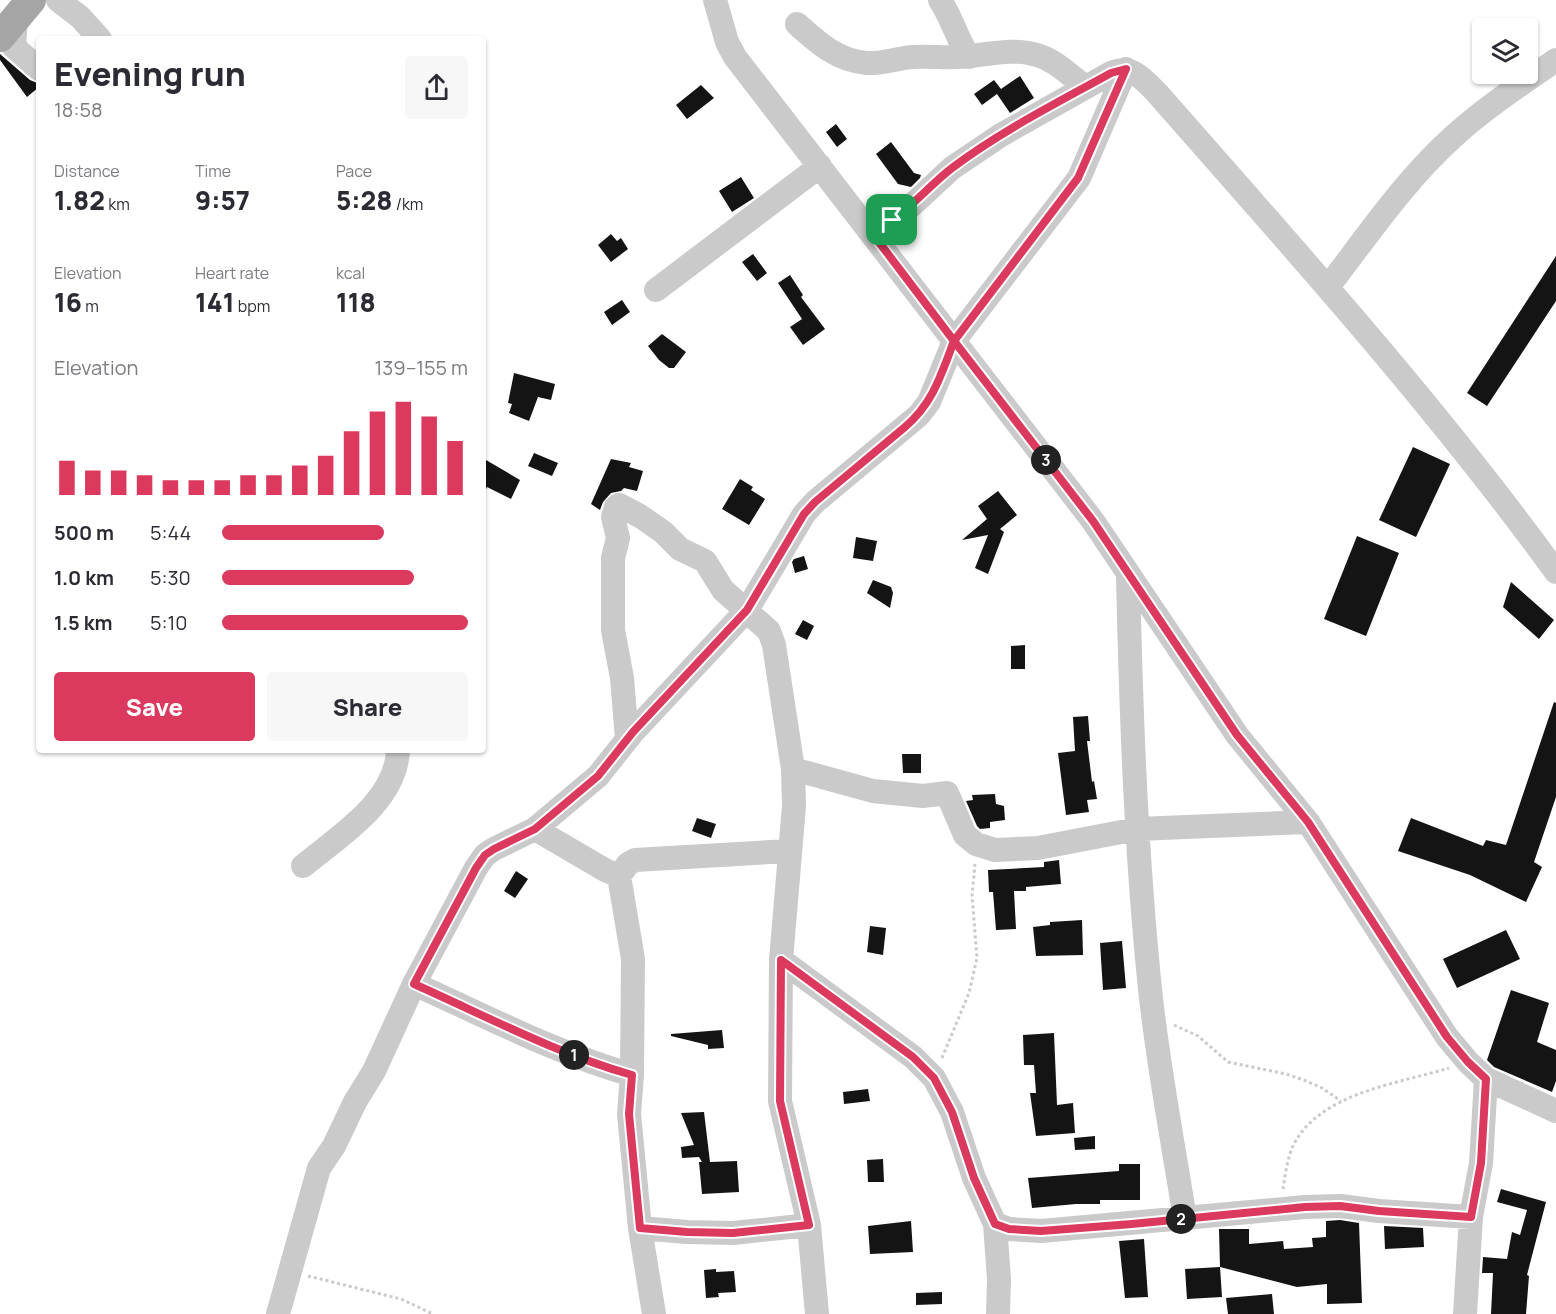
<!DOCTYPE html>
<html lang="en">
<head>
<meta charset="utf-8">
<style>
  :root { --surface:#fff; --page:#f7f7f7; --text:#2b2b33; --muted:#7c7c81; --accent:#db395d }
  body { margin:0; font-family:Manrope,sans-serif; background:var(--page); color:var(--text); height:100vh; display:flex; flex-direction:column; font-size:22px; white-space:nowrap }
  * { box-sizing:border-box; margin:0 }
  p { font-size:20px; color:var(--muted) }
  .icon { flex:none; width:33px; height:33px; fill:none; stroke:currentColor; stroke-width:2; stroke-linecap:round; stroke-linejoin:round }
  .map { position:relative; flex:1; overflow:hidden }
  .details { position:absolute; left:36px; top:36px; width:450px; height:717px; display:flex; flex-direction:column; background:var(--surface); border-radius:6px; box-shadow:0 2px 4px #0004 }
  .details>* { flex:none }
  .tools { position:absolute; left:1472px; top:18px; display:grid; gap:12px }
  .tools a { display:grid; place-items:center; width:66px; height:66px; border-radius:6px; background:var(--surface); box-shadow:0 2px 4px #0004; font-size:30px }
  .pin { position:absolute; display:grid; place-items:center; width:51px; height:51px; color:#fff; margin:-26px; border-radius:12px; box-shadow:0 3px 9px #0006 }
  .km { position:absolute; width:30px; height:30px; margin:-15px; border-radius:50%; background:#222; color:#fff; font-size:16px; line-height:30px; text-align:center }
  .round { display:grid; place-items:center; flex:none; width:63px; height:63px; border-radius:6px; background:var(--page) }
  .summary { display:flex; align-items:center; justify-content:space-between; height:102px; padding:0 18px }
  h1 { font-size:33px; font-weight:800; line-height:45px }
  .figures { display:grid; grid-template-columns:repeat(3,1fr); gap:9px; height:102px; padding:6px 18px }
  .figures div { display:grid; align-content:center }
  .figures b { font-size:26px; font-weight:800 }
  .figures small { font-size:16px; font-weight:400 }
  .figures p { font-size:16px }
  .chart { height:168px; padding:12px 18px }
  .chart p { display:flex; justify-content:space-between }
  .chart svg { width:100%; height:108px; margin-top:6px; stroke:var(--accent); stroke-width:6 }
  .primary-button { display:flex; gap:12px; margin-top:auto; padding:12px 18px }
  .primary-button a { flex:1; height:69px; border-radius:6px; background:var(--accent); color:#fff; font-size:24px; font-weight:800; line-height:69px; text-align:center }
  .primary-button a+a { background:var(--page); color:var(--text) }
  ul { padding:0 18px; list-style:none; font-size:20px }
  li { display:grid; grid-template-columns:96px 72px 1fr; align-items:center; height:45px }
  li i { height:15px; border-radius:8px; background:var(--accent) }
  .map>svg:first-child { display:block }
  .building { fill:#141414 }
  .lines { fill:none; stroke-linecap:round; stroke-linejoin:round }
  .path { stroke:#cacaca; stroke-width:3; stroke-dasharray:3 3; stroke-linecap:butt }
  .minor { stroke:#cacaca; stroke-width:24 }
  .major { stroke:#a5a5a5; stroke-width:30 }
  .route-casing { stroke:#fff; stroke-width:12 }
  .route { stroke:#db395d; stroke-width:8 }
</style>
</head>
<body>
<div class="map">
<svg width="1556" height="1314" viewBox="0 0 1556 1314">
  <rect width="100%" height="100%" fill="#fff"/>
  <!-- building -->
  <path class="building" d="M0,54L30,80L37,83L39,87L27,97L0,60Z
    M1020,76L1034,98L1010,113L997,94L982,105L974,94L994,80L1001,89Z
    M701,85L714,98L687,119L676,105Z
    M836,124L847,139L837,147L826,132Z
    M891,142L914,173L921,175L920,178L911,187L898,184L876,154Z
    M741,177L754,198L732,212L719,191Z
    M611,234L617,241L621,238L628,249L611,262L598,245Z
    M753,254L767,273L757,281L742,262Z
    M1556,256V301L1487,406L1467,393Z
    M790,275L803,295L801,297L825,329L803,345L790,327L802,319L778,283Z
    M622,300L630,312L612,325L604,312Z
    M662,334L686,352L674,368H669L659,360L648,346Z
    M514,373L555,384L551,400L538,397L529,421L509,413L512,404L508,403Z
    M1413,447L1450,464L1416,537L1379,520Z
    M534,453L558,463L552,476L528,466Z
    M611,459L631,463L629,467L643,471L637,491L624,488L621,491L611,493L603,502L600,510L591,504Z
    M486,460L520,480L511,499L487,487L483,496V461L485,462Z
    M740,479L753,487L751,490L765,499L749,525L722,509Z
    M998,491L1017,515L1000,529L1004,532L988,574L975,568L988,535L962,540L987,519L978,506Z
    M1357,536L1399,553L1366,636L1324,619Z
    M856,537L877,541L873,561L853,558Z
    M804,556L808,569L795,573L792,562L794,559Z
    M873,580L891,587L893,593L890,608L867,593Z
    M1511,582L1554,620L1539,639L1503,607Z
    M803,620L814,626L807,640L795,634Z
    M1025,645V669H1011V646Z
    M1554,702L1556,703V797L1534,862L1542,867L1526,902L1470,875L1398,851L1411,818L1483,846L1486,840L1506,845Z
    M1088,716L1090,741H1087L1092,782L1094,781L1097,799L1087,800L1089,812L1066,815L1058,753L1075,751L1073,717Z
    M902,754H921V773H903Z
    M995,794L996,804L1004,806L1005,820L990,822V828L980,829L977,826L966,801L973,800L972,795Z
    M697,818L716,824L711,838L692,831Z
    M1059,860L1061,884L1026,887V891H1014L1016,929L996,930L993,892H989L988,870L1044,867V862Z
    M516,871L528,879L515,898L504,891Z
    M1082,920L1083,955L1036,956L1033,927L1050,925V922Z
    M870,926L886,928L883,955L867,952Z
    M1506,930L1520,959L1457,988L1443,959Z
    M1122,941L1126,988L1103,990L1100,943Z
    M1511,990L1549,1003L1537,1042L1556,1050V1081L1552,1092L1494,1067L1487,1060Z
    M722,1030L724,1048L708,1049V1045L671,1036V1034Z
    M1054,1033L1057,1105L1073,1103L1075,1133L1036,1136L1030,1093H1036L1034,1065H1024L1023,1035Z
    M868,1089L870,1101L844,1104L843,1092Z
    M704,1112L710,1162L737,1161L739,1192L702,1194L699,1162H702L699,1157L682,1158L681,1147L694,1145L681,1113Z
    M1095,1136V1149L1075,1150L1074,1138Z
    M883,1159L884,1182H868L867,1160Z
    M1119,1164H1140V1200H1100V1204H1076L1032,1208L1028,1178L1119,1171Z
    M1501,1189L1546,1202L1527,1275L1529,1276L1526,1314H1491L1493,1273H1482L1483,1257L1507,1259L1512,1232L1520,1235L1527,1210L1497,1202Z
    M1340,1220L1359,1223L1362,1303L1327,1304V1284L1297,1287L1220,1267L1219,1229H1249V1244L1283,1241L1284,1249L1313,1247L1312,1238L1326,1237V1221Z
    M911,1221L913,1252L870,1254L868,1226Z
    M1384,1226L1423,1228L1424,1247L1385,1249Z
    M1144,1239L1148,1297L1125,1298L1119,1241Z
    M1220,1267L1222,1297L1187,1299L1185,1269Z
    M716,1269V1272L734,1271L736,1292L718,1293L719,1297L706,1298L704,1270Z
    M942,1292V1304L916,1305V1293Z
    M1272,1294L1274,1314H1228L1226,1298Z"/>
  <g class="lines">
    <!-- path -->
    <path class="path" d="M1174,1025L1198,1036L1228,1062L1286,1074L1304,1080L1322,1088L1341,1101
      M942,1058L969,993L977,958L972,896L975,864
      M1283,1189C1285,1176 1287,1161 1292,1148C1317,1093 1397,1084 1449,1068
      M308,1276L401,1299L433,1314"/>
    <!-- minor -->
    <path class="minor" d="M58,0L80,17L100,39
      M715,0L727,42L735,57L1093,521L1237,735L1308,822L1447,1037L1468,1062L1486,1079L1556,1111
      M940,0C952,18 957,39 969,57
      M16,18L14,47L39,69
      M797,24C818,43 838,61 867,63C882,64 898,58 913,57C932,56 953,59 972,56C995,53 1018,48 1040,56C1057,62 1071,76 1085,87
      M872,233L911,206L952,168L1001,135L1111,73C1132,64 1143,79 1157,93C1294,249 1434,404 1556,572
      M1328,287C1368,235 1405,180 1454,136C1485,108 1521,84 1556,60
      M656,290L820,166
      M1128,575C1131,713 1136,852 1150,989C1158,1066 1173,1142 1185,1219
      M627,739L622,678L613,630V558L618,538L613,517L616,507L619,505L640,516L663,532L680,549L705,561L723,590L769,631L774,645L793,769L794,806L781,960L780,1101L809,1225L817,1314
      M793,769L873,791L923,796L947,793L965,835L976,844L995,850L1038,848L1137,829L1308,822
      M535,829L605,870L619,876L628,864L635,860L789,851
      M303,866C339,836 396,802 398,750
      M619,876L633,959L632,1075L629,1114L640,1228L654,1314
      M781,960L913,1057L934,1078L952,1112L974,1178L995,1224L999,1279L998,1314
      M414,984C486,1016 555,1053 632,1075
      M995,1224L1009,1229L1041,1231L1305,1207L1340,1206L1379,1211L1471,1217
      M640,1228L687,1232L733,1233L809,1225
      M278,1314L319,1168L334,1146L355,1102L374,1071L414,984L476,868L485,855L494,849L535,829L598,776L633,732L747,610L804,514L815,502L919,415L929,402L954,341L1079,178L1126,69
      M1465,1314L1471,1217L1481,1163L1486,1079"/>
    <!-- major -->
    <path class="major" d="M0,37L31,0"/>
  </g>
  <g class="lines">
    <defs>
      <path id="route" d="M892,220L872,233L954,341C941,375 933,403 905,427L815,502L804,514L747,610L633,732L598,776L535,829L494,849L485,855L476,868L414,984C486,1016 555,1053 632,1075L629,1114L640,1228L687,1232L733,1233L809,1225L780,1101L781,960L913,1057L934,1078L952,1112L974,1178L995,1224L1009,1229L1041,1231L1132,1224L1305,1207L1340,1206L1379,1211L1471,1217L1481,1163L1486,1079L1468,1062L1447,1037L1308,822L1237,735L1093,521L954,341L1078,178L1126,69L1111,73C1057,103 1001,131 952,168C931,184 914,205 892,220"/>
    </defs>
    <!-- route casing -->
    <use href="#route" class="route-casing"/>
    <!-- route -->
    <use href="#route" class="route"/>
  </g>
</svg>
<div class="tools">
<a><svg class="icon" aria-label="layers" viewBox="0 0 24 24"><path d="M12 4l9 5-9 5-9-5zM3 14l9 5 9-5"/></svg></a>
</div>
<div class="pin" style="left:892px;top:220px;background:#1e9e55"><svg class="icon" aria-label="arrive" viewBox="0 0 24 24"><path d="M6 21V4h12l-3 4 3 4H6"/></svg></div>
<b class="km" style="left:574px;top:1055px">1</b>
<b class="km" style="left:1181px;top:1219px">2</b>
<b class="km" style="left:1046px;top:460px">3</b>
<section class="details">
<div class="summary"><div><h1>Evening run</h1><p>18:58</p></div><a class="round"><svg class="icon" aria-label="share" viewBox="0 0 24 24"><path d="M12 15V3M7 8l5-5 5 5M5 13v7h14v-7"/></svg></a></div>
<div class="figures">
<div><p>Distance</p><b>1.82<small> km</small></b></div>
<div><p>Time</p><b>9:57</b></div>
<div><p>Pace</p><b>5:28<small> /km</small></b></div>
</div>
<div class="figures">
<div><p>Elevation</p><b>16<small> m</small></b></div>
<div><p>Heart rate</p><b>141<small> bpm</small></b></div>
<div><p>kcal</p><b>118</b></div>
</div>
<div class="chart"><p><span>Elevation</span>139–155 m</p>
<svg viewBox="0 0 160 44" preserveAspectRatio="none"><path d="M5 44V30M15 44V34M25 44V34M35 44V36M45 44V38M55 44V38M65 44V38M75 44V36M85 44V36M95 44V32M105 44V28M115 44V18M125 44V10M135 44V6M145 44V12M155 44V22"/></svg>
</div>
<ul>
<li><b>500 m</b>5:44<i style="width:66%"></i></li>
<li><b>1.0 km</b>5:30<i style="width:78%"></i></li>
<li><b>1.5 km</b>5:10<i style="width:100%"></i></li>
</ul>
<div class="primary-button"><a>Save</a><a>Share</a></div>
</section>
</div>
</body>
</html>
